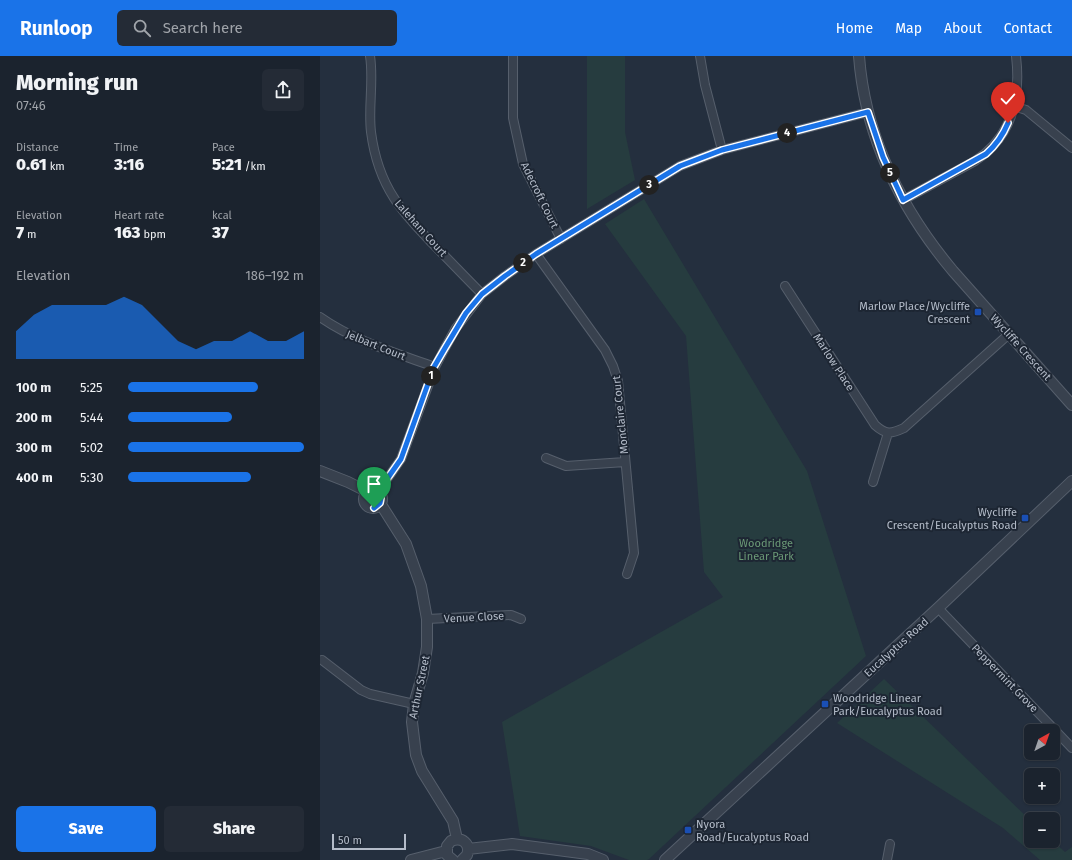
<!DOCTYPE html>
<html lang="en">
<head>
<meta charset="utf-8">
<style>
  :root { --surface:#1b232e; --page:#242b36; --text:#f1f3f6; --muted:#a0a4aa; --line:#39404a; --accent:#1a73e8 }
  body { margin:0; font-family:"Fira Sans",sans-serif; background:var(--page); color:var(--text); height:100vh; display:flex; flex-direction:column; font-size:15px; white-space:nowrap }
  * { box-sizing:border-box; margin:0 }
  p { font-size:13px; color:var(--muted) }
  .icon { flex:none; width:22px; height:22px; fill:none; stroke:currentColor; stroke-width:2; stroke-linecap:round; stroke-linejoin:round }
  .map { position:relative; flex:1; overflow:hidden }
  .details { display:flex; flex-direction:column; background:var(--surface); width:320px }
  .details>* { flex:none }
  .needle { width:26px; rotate:40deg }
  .fabs { position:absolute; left:704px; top:668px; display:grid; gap:8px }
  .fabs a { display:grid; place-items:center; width:36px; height:36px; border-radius:6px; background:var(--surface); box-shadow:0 1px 3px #0004,0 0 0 1px var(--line); font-size:20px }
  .scale { position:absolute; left:12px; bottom:10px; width:74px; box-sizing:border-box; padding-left:4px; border:2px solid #b4bcc9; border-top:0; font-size:11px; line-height:14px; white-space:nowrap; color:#b4bcc9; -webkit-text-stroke:3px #1d2633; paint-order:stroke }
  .pin { position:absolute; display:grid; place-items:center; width:34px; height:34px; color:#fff; margin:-41px -17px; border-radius:50% 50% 50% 0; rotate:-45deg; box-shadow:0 0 4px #0007 }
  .pin .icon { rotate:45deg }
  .km { position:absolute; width:20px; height:20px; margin:-10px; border-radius:50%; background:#222; color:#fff; font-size:11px; line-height:20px; text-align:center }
  .round { display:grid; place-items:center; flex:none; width:42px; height:42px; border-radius:6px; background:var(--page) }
  .overview { display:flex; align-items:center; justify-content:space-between; height:68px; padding:0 16px }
  h1 { font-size:22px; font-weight:800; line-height:30px }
  .stats { display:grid; grid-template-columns:repeat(3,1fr); gap:6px; height:68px; padding:4px 16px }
  .stats div { display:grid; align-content:center }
  .stats b { font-size:17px; font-weight:800 }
  .stats small { font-size:11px; font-weight:400 }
  .stats p { font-size:11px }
  .chart { height:112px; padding:8px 16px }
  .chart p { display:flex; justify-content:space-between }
  .chart svg { width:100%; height:72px; margin-top:4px; fill:var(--accent); opacity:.7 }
  .cta { display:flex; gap:8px; margin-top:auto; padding:8px 16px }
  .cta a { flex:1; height:46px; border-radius:6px; background:var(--accent); color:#fff; font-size:16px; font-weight:800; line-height:46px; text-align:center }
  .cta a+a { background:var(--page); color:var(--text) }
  ul { padding:0 16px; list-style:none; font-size:13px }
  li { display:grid; grid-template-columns:64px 48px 1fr; align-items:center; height:30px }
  li i { height:10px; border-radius:5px; background:var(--accent) }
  header { display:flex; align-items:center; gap:24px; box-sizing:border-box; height:56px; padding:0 20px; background:var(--accent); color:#fff }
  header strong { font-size:19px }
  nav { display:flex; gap:22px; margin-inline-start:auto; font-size:14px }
  .search { width:280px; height:36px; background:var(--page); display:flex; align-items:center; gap:10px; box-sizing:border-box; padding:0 14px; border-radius:6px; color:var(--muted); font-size:15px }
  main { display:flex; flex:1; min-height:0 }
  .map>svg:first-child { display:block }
  .green { fill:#263c3f }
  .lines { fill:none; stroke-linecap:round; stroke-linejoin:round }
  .minor-casing { stroke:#565f6c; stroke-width:10 }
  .tertiary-casing { stroke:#565f6c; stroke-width:12 }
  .minor { stroke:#38414e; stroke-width:8 }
  .tertiary { stroke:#38414e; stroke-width:10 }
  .route-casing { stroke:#fff; stroke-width:8 }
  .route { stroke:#1a73e8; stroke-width:5 }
  .transit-dot { fill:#1a4fb4; stroke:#1d2633; stroke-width:1.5 }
  .labels { text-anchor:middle; stroke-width:4; stroke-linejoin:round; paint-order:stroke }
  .street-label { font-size:11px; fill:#b4bcc9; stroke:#1d2633 }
  .poi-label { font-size:11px; fill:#b4bcc9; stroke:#1d2633; text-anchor:end }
  .park-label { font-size:11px; fill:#6b9a76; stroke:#1d2633 }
</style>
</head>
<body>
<header>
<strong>Runloop</strong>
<div class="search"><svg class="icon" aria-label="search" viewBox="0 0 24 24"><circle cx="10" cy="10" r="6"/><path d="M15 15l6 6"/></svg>Search here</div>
<nav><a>Home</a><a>Map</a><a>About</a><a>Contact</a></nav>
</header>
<main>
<section class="details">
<div class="overview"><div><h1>Morning run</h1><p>07:46</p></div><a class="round"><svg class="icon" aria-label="share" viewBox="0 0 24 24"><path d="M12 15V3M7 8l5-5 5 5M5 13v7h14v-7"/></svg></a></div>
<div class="stats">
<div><p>Distance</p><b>0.61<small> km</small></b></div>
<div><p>Time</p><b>3:16</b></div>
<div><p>Pace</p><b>5:21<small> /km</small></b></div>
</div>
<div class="stats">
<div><p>Elevation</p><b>7<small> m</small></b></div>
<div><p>Heart rate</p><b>163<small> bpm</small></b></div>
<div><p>kcal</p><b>37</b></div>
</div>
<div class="chart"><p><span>Elevation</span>186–192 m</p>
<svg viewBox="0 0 160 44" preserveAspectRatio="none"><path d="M0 44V27L10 17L20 11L30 11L40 11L50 11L60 6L70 11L80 22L90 33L100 38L110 33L120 33L130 27L140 33L150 33L160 27V44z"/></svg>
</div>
<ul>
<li><b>100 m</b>5:25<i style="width:74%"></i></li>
<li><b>200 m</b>5:44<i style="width:59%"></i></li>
<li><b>300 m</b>5:02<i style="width:100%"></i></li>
<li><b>400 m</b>5:30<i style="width:70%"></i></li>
</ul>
<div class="cta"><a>Save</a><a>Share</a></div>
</section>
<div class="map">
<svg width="752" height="804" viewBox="0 0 752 804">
  <rect width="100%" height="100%" fill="#242f3e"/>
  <!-- green -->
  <path class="green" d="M267,0H305V76L315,124L267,153Z
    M324,143L487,415L546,600L329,803L327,804H309L271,790L200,780L182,666L403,541L384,516L366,280L285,168Z
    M564,623L711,765V785H733L745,796L752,791V804H720L683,772L517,667Z"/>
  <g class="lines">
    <defs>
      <path id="minor" d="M50,0C54,25 48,51 51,76C54,99 61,122 74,142C84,158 98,172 111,186C128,203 145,221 162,238
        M193,0V62L203,108L241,183
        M380,0L385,29L402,94
        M694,50L706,54L752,92
        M583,144L655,105C692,81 701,42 696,0
        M216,198L285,294L293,310L298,325L314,497L307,518
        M465,230L555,369C566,379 571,378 584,372L689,278
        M0,261C34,285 76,297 115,311
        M226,402L246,410L305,406
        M553,426L568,377
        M58,436L81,403L115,311L125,292L136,272L162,238L185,220L216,198L360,110L402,94L548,56
        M618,552L752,692
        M107,563L191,559L201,563
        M2,604L41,634L50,638L94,648
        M567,804L570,788"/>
      <path id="tertiary" d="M539,0C545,81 582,154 633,215L752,349
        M0,415L28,426L48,436
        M44 443a9 9 0 1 1 18 0a9 9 0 1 1-18 0Z
        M60,447L86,488L101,530L107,563V591L103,617L94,648L92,666L96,699L102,715L133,765L137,783
        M148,793L192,788L268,798L283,804
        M91,804L126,795
        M133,804L127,799V790L131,785C142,780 151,788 147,799L142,804
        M345,804L618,552L752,425"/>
    </defs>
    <!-- minor casing -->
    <use href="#minor" class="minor-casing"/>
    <!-- tertiary casing -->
    <use href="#tertiary" class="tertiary-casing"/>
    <!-- minor -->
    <use href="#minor" class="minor"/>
    <!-- tertiary -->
    <use href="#tertiary" class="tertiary"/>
  </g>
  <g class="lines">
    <defs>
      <path id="route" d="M54,452L60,447L61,442L58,436L81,403L114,311L125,292L146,257L162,238L185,220L216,198L360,110L402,94L548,56L563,101L583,144L666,98C676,89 683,79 688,67"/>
    </defs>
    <!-- route casing -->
    <use href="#route" class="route-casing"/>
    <!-- route -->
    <use href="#route" class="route"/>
  </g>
  <!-- markers -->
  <g class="transit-dot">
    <rect x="654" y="252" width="8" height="8" rx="2"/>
    <rect x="701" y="458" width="8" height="8" rx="2"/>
    <rect x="501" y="644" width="8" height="8" rx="2"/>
    <rect x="364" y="770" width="8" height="8" rx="2"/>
  </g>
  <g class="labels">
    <!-- street labels -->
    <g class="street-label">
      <text transform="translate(220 139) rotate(64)" y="4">Adecroft Court</text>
      <text transform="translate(101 172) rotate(48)" y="4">Laleham Court</text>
      <text transform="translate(56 289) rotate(22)" y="4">Jelbart Court</text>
      <text transform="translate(701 291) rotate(48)" y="4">Wycliffe Crescent</text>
      <text transform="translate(514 306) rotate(57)" y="4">Marlow Place</text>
      <text transform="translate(300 359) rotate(-96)" y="4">Monclaire Court</text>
      <text transform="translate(154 561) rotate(-3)" y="4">Venue Close</text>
      <text transform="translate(576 591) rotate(-42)" y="4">Eucalyptus Road</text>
      <text transform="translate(685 622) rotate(46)" y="4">Peppermint Grove</text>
      <text transform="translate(99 631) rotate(-78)" y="4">Arthur Street</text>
    </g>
    <!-- poi labels -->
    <g class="poi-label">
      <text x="650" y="254">Marlow Place/Wycliffe<tspan x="650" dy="13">Crescent</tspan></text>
      <text x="697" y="460">Wycliffe<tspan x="697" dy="13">Crescent/Eucalyptus Road</tspan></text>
      <text x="513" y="646" text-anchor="start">Woodridge Linear<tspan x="513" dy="13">Park/Eucalyptus Road</tspan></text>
      <text x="376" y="772" text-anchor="start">Nyora<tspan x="376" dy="13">Road/Eucalyptus Road</tspan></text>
    </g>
    <!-- park labels -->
    <g class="park-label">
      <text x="446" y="491">Woodridge<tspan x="446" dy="13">Linear Park</tspan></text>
    </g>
  </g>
</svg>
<div class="fabs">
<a><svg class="needle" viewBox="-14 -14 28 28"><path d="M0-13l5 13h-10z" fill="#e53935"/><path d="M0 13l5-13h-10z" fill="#a0a4aa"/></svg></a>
<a>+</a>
<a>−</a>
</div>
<div class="scale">50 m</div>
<div class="pin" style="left:54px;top:452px;background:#1e9e55"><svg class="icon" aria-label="arrive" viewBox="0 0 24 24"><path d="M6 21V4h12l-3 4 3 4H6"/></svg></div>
<div class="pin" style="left:688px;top:67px;background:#d93025"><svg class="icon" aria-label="check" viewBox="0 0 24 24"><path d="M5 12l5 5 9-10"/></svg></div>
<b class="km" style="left:111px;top:320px">1</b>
<b class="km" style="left:203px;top:207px">2</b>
<b class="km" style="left:329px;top:129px">3</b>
<b class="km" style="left:467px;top:77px">4</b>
<b class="km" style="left:570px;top:117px">5</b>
</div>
</main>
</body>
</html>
